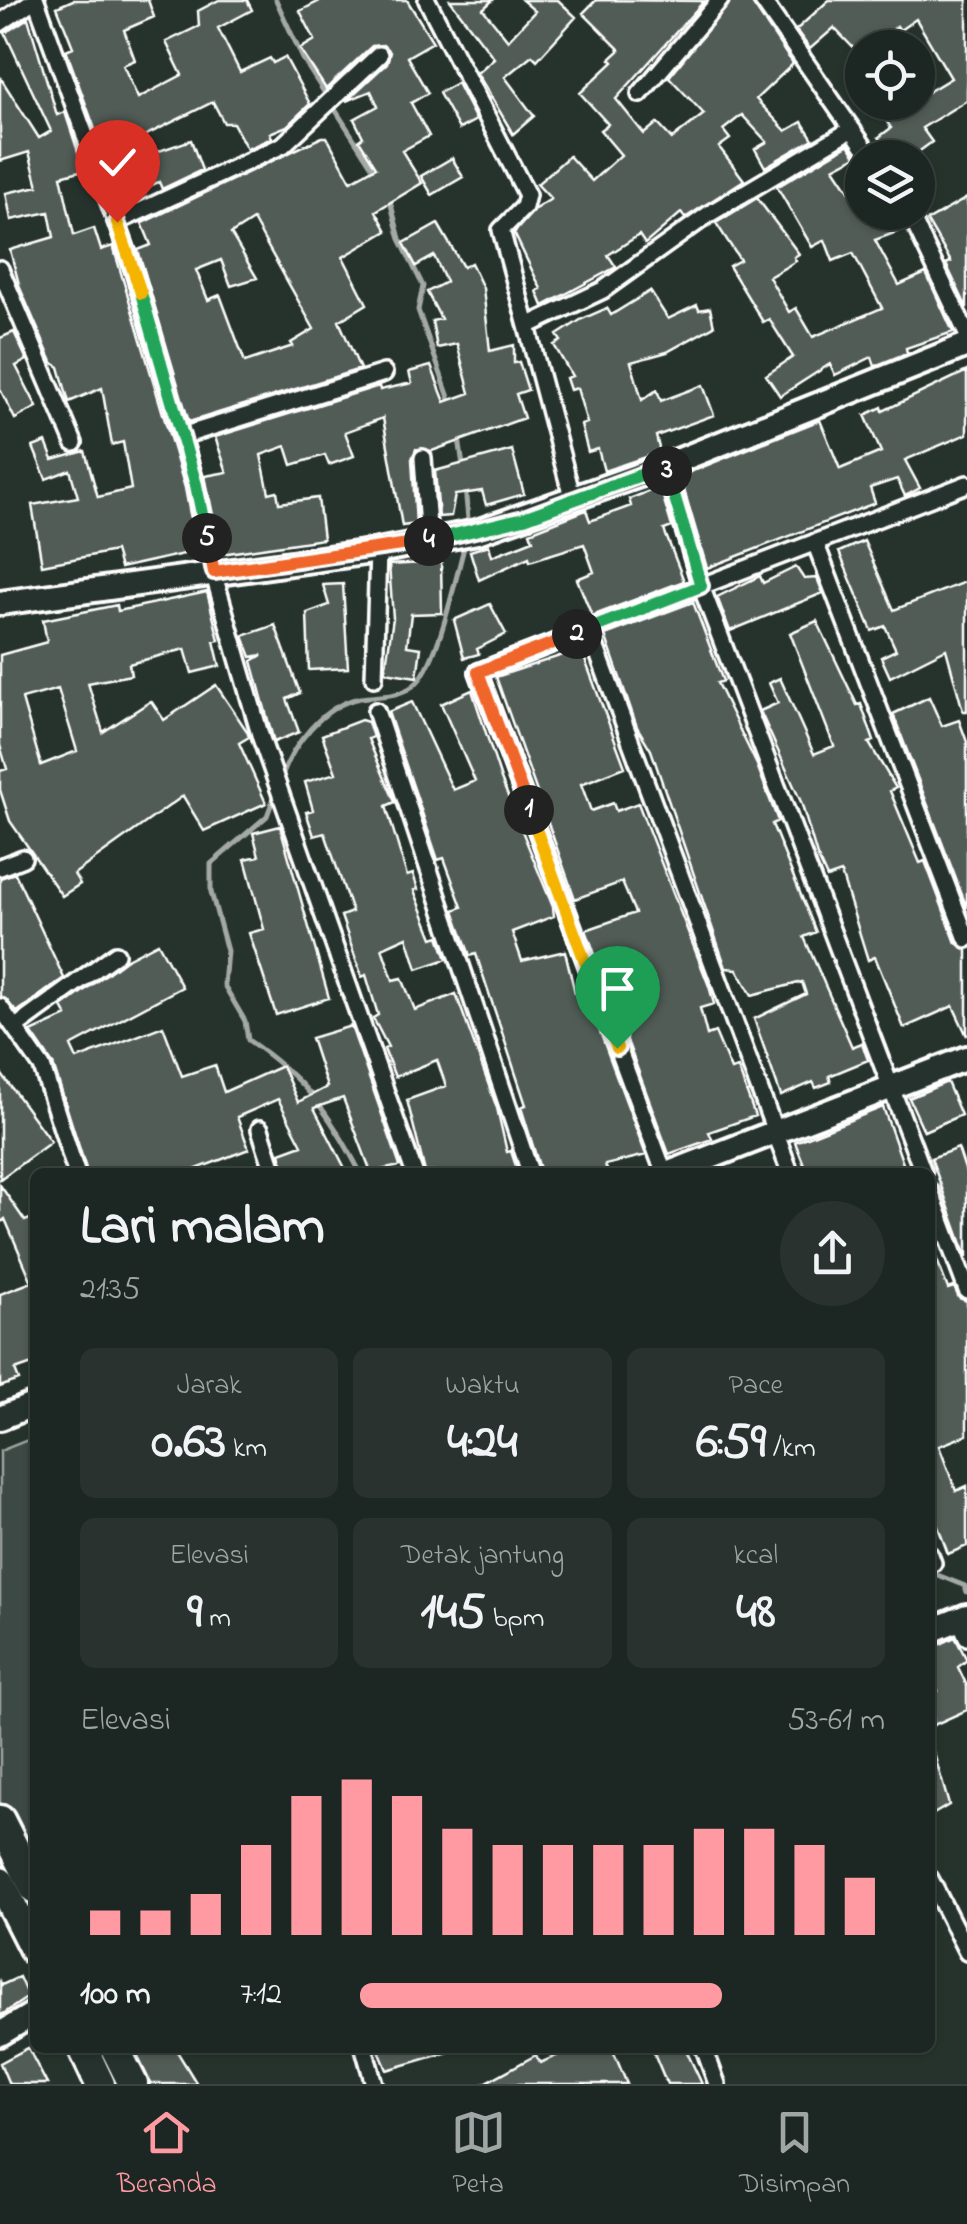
<!DOCTYPE html>
<html lang="id">
<head>
<meta charset="utf-8">
<style>
  :root { --surface:#1c2622; --page:#29322f; --text:#f1f3f6; --muted:#a0a5a5; --line:#3a4340; --accent:#ff9aa2 }
  body { margin:0; font-family:"Indie Flower",sans-serif; background:var(--page); color:var(--text); height:100vh; display:flex; flex-direction:column; font-size:38px; white-space:nowrap }
  * { box-sizing:border-box; margin:0 }
  p { font-size:32px; color:var(--muted) }
  .icon { flex:none; width:55px; height:55px; fill:none; stroke:currentColor; stroke-width:2; stroke-linecap:round; stroke-linejoin:round }
  .map { position:relative; flex:1; overflow:hidden }
  .sheet { position:absolute; left:30px; top:1168px; width:905px; height:885px; display:flex; flex-direction:column; background:var(--surface); border-radius:15px; box-shadow:0 2px 8px #0004,0 0 0 2px var(--line) }
  .sheet>* { flex:none }
  .buttons { position:absolute; left:845px; top:30px; display:grid; gap:20px }
  .buttons a { display:grid; place-items:center; width:90px; height:90px; border-radius:50%; background:var(--surface); box-shadow:0 2px 8px #0004,0 0 0 2px var(--line); font-size:50px }
  .pin { position:absolute; display:grid; place-items:center; width:85px; height:85px; color:#fff; margin:-102px -42px; border-radius:50% 50% 50% 0; rotate:-45deg; box-shadow:0 0 10px #0007 }
  .pin .icon { rotate:45deg }
  .km { position:absolute; width:50px; height:50px; margin:-25px; border-radius:50%; background:#222; color:#fff; font-size:28px; line-height:50px; text-align:center }
  .round { display:grid; place-items:center; flex:none; width:105px; height:105px; border-radius:52px; background:var(--page) }
  .head { display:flex; align-items:center; justify-content:space-between; height:170px; padding:0 50px }
  h1 { font-size:55px; font-weight:700; line-height:75px }
  .figures { display:grid; grid-template-columns:repeat(3,1fr); gap:15px; height:170px; padding:10px 50px }
  .figures div { display:grid; align-content:center; border-radius:15px; background:var(--page); text-align:center }
  .figures b { font-size:50px; font-weight:700 }
  .figures small { font-size:28px; font-weight:400 }
  .figures p { font-size:28px }
  .chart { height:280px; padding:20px 50px }
  .chart p { display:flex; justify-content:space-between }
  .chart svg { width:100%; height:180px; margin-top:10px; stroke:var(--accent); stroke-width:6 }
  ul { padding:0 50px; list-style:none; font-size:32px }
  li { display:grid; grid-template-columns:160px 120px 1fr; align-items:center; height:75px }
  li i { height:25px; border-radius:12px; background:var(--accent) }
  .tabs { display:flex; justify-content:space-around; align-items:center; height:140px; border-top:2px solid var(--line); background:var(--surface); font-size:28px; color:var(--muted) }
  .tabs a { display:grid; justify-items:center; gap:5px }
  .tabs .active { color:var(--accent) }
  .map>svg:first-child { display:block }
  .green { fill:#3e4944; stroke:#9ea4a2; stroke-width:2.5 }
  .lines { fill:none; stroke-linecap:round; stroke-linejoin:round }
  .stream { stroke:#a4a9a7; stroke-width:5 }
  .building { fill:#515c57; stroke:#fff; stroke-width:2.5; fill-rule:evenodd }
  .street-casing { stroke:#fff; stroke-width:22 }
  .secondary-casing { stroke:#fff; stroke-width:30 }
  .highway-casing { stroke:#fff; stroke-width:35 }
  .street { stroke:#26332d; stroke-width:15 }
  .secondary { stroke:#26332d; stroke-width:22 }
  .highway { stroke:#26332d; stroke-width:28 }
  .split-1-casing { stroke:#fff; stroke-width:20 }
  .split-2-casing { stroke:#fff; stroke-width:20 }
  .split-3-casing { stroke:#fff; stroke-width:20 }
  .split-4-casing { stroke:#fff; stroke-width:20 }
  .split-5-casing { stroke:#fff; stroke-width:20 }
  .split-6-casing { stroke:#fff; stroke-width:20 }
  .split-7-casing { stroke:#fff; stroke-width:20 }
  .split-1 { stroke:#f5b400; stroke-width:12 }
  .split-2 { stroke:#f0652b; stroke-width:12 }
  .split-3 { stroke:#22a559; stroke-width:12 }
  .split-4 { stroke:#22a559; stroke-width:12 }
  .split-5 { stroke:#f0652b; stroke-width:12 }
  .split-6 { stroke:#22a559; stroke-width:12 }
  .split-7 { stroke:#f5b400; stroke-width:12 }
</style>
</head>
<body>
<div class="map">
<svg width="967" height="2084" viewBox="0 0 967 2084">
  <rect width="100%" height="100%" fill="#26332d"/>
  <filter id="ink" filterUnits="userSpaceOnUse"><feTurbulence type="fractalNoise" baseFrequency=".01" numOctaves="2"/><feDisplacementMap in="SourceGraphic" scale="20" xChannelSelector="R" yChannelSelector="G"/><feConvolveMatrix kernelMatrix="1 2 1 2 8 2 1 2 1" color-interpolation-filters="sRGB"/></filter>
  <g filter="url(#ink)">
    <!-- green -->
    <path class="green" d="M35,1437V1834L16,1843L0,1810V1451Z"/>
    <g class="lines">
      <!-- stream -->
      <path class="stream" d="M276,0L304,61L374,170
        M389,197L400,239L423,286L418,310L451,403
        M459,438L463,466
        M465,487L468,519
        M281,779C292,745 323,705 360,698C379,695 396,698 413,686C438,668 455,579 464,548
        M275,794L267,816L211,864V892L227,951L224,985L245,1021L248,1040C305,1079 329,1112 360,1172
        M930,1572L965,1586L967,1592"/>
    </g>
    <!-- building -->
    <path class="building" d="M73,0H148L154,17L124,30L135,60L123,65L138,98L182,75L166,42L199,26L198,11L219,0H247L252,10L218,28L240,72L270,58L273,63L285,57L310,104L287,126L270,133L272,138L247,149L233,123H224L213,102L116,150L111,138L100,143L66,50L73,47L57,7Z
      M322,0H407L433,42L407,57L428,93L411,103L429,136L402,151L422,183L376,211L387,231L343,257L367,304L339,321L360,369L189,422L138,250L151,245L142,223L322,137H327L351,181L376,167L359,140L363,137L354,119L378,106L371,91L346,101L387,63L390,52L383,45L372,46L326,89L300,49L315,40L300,11ZM253,220L314,329L291,343L293,346L245,362L220,295L208,300L196,270L221,260L231,286L257,278L231,234Z
      M450,0H493L483,9L508,40L535,11L522,0H558L576,17L537,60L532,55L505,77L534,116L513,134L477,73L494,58Z
      M596,0L704,1L616,99L644,134L657,123L672,139L704,114L669,77L731,0H750L793,64L756,99L786,131L802,122L813,139L765,167L755,149L767,142L742,115L723,130L730,139L719,147L744,180L685,218L681,213L645,244L639,235L608,255L616,267L543,306L537,291L541,289L514,233L535,209L551,199L537,184L569,156L592,181L621,155L600,130L608,124L580,93L613,62L610,59L620,50L583,13Z
      M829,0H967V100L922,128L932,142L910,158H894L879,137L891,128L874,102H918V98L951,78L916,19L900,30L897,26L874,48H862V57L834,28L810,49L796,30Z
      M28,18L57,115L65,112L84,170L61,176L74,235L94,228L101,250L113,246L185,488L197,551L120,568L115,551L42,565L32,505L78,497L70,470L46,479L33,447L46,442L53,460L85,451L98,497L131,489L123,442L112,445L102,388L69,402L59,367L52,362L20,288L10,250L54,237L49,212L11,220L6,193L38,186L29,152L0,161V77L39,138L51,131L5,33Z
      M457,83L476,120L459,129L439,93Z
      M191,140L202,170L162,189L159,182L130,194L121,164Z
      M849,144L856,156L834,168L852,195L857,193L870,223L890,216L897,232L875,240L899,285L926,273L953,332L906,348L907,353L875,366L872,357L835,375L830,364L780,396L766,375L793,357L769,319L763,322L729,266L740,260L716,223L757,198L799,254L794,257L796,261L769,277L789,312L796,308L813,337L882,308L853,253L833,261L825,240L812,247L777,187Z
      M452,158L463,177L432,195L421,176Z
      M967,198V308L946,264L951,262L927,221Z
      M438,224L463,267L471,263L483,288L490,351L514,345V363L519,362L528,390L516,394L524,418L432,451L416,449L412,459L416,524L402,526L383,418L345,432L354,456L329,465L325,455L292,465L286,446L261,455L269,493L277,491L279,503L318,498L323,539L221,554L205,476L227,472L215,437L379,386L380,390L412,383L409,372L431,366L445,402L470,393L457,344L437,348L432,321L441,319L427,292L446,282L434,256L416,266L404,243Z
      M650,291L668,319L697,305L699,310L710,308L714,326L667,352L631,362L642,400L657,390L661,401L703,385L714,415L656,436L660,452L604,471L598,449L588,452L581,425L587,423L577,388L570,390L566,378L572,376L554,345L561,341L557,335L582,319L607,308L611,315Z
      M14,332L27,360L16,366L37,407L15,419L0,389V338Z
      M967,371V434L905,460L920,488L905,496L897,479L870,488L875,503L707,568L680,476L820,420L840,469L881,452L865,415L882,407L883,411Z
      M512,450L524,494L486,505L482,491L455,495L451,516L439,517L435,471Z
      M660,487L672,527L664,530L684,581L592,616L577,579L594,572L584,544L530,561L529,557L479,580L470,551L489,545L492,556L533,540L530,532L586,510L590,521L631,506L629,499Z
      M864,541L894,610L967,581V711H963L946,649L890,677L881,657L896,650L885,626L872,631L839,552Z
      M441,562L442,613L411,614L407,646L421,648L417,677L385,672L393,618L389,565Z
      M796,567L804,579L817,578L823,593L730,631L717,597L760,576L763,583Z
      M343,584L348,668L309,670L307,613L329,605L323,585Z
      M207,592L219,640L214,641L220,666L192,673L185,649L129,664L131,675L88,683L103,732L151,701L164,720L216,685L247,731L249,737L239,743L266,803L204,831L183,796L74,874L80,884L62,896L10,821L0,790V771L7,769L0,745V655L47,642L43,620L117,605L118,611ZM58,689L77,751L41,765L22,699Z
      M693,602L723,681L717,683L757,765L778,821L772,824L816,932L804,937L852,1047L862,1043L868,1060L829,1076L831,1082L816,1088L813,1082L781,1096L754,1019L806,994L802,982L752,995L737,969L726,968L651,750L637,727L605,635Z
      M490,604L506,634L477,649L479,654L464,658L454,620Z
      M817,621L857,705L861,704L874,741L869,743L896,788L890,791L920,863L925,861L956,943L967,950V1036L953,1006L904,1028L875,957L868,960L841,873L827,878L817,856L801,802L760,711L778,703L769,683L780,678L814,754L834,746L790,633Z
      M275,625L300,693L287,699L299,732L274,742L252,661L262,655L251,657L243,636Z
      M581,649L625,767L581,784L591,811L613,803L616,811L638,803L709,986L714,1004L700,1008L707,1035L715,1032L731,1070L738,1068L755,1116L709,1132L712,1139L669,1154L586,930L635,913L622,882L575,899L496,677Z
      M472,690L501,779L553,907L554,916L512,932L522,961L565,951L575,993L584,989L646,1155L605,1165L608,1172H541L521,1107L526,1105L476,954L470,956L454,910L462,907L444,858L438,860L388,712L412,702L453,790L475,781L441,704Z
      M929,697L942,726L959,720L967,742V908L893,714Z
      M361,720L368,722L373,737L368,739L395,802L386,806L407,876L413,874L418,889L414,890L433,938L439,936L447,959L417,969L407,937L382,948L393,980L402,978L415,1010L456,994L497,1108L507,1152L511,1151L518,1172H425L407,1100L446,1086L437,1060L395,1077L384,1049L388,1047L373,1018L378,1015L366,975L362,977L341,916L352,912L325,833L314,836L306,812L313,810L305,782L336,773L322,735Z
      M280,826L329,998L276,1015L249,933L264,929L245,859L259,856L253,833Z
      M15,873L64,978L17,1012L0,996V878Z
      M158,943L182,987L71,1046L77,1059L163,1026L182,1076L215,1065L224,1092L282,1066L298,1102L327,1087L311,1038L351,1026L400,1166L371,1172L343,1098L314,1108L347,1172H285L280,1153L302,1145L278,1099L237,1117L249,1149L189,1172H87L53,1064L31,1032L67,1016L62,1007L125,960Z
      M0,1072L51,1142L0,1179Z
      M947,1082L961,1115L924,1131L909,1098Z
      M883,1107L906,1172H807L795,1142Z
      M958,1148L967,1175V1258L931,1158Z
      M0,1185L25,1221L35,1217V1363L15,1370L19,1380L0,1387V1294L32,1282L5,1219L0,1223Z
      M931,1244L948,1289L954,1287L959,1298L967,1301V1435L939,1446L956,1491L967,1486V1546L948,1554L930,1505Z
      M955,1637L967,1660L958,1667L967,1686V1710L934,1725L930,1695L938,1691L930,1672V1649Z
      M934,1753L949,1805L930,1816V1754Z
      M19,1977L28,1997L0,2016V1982L2,1985Z
      M28,2048L47,2084H9L0,2063Z
      M134,2048H175L197,2084H150Z
      M378,2048H452V2051L387,2070Z
      M575,2048H612L627,2084H483L536,2055L540,2063Z
      M671,2048H685L702,2084H667L654,2053Z"/>
    <g class="lines">
      <defs>
        <path id="street" d="M36,0L134,271L196,485L213,572L261,738L414,1172
          M427,0L527,195L524,207L501,230L527,326
          M762,0L872,158
          M0,23L34,0
          M640,94L720,0
          M909,212L967,334
          M117,222L283,145L379,55
          M0,269L74,443
          M182,436L384,373
          M423,458L429,541
          M665,466L701,586L923,1172
          M573,500L527,326L603,290L709,214L852,129
          M815,542L967,939
          M589,629L790,1172
          M374,678L378,551
          M376,711L530,1172
          M0,867L23,858
          M0,1007L42,1067L76,1172
          M16,1027L116,954
          M260,1129L274,1172
          M664,1172L478,672L967,484
          M930,1191L967,1290
          M930,1555L933,1563
          M959,1619L967,1637
          M930,1879L967,1952
          M364,2048L374,2084
          M704,2048L717,2084"/>
        <path id="secondary" d="M0,603L378,551L477,532L665,466L967,345
          M672,1172L967,1058
          M0,1418L35,1404
          M930,1631L967,1616
          M0,2034L35,2013"/>
        <path id="highway" d="M0,1820L35,1889
          M0,1882L35,1951
          M83,2048L100,2084
          M115,2048L133,2084"/>
      </defs>
      <!-- street casing -->
      <use href="#street" class="street-casing"/>
      <!-- secondary casing -->
      <use href="#secondary" class="secondary-casing"/>
      <!-- highway casing -->
      <use href="#highway" class="highway-casing"/>
      <!-- street -->
      <use href="#street" class="street"/>
      <!-- secondary -->
      <use href="#secondary" class="secondary"/>
      <!-- highway -->
      <use href="#highway" class="highway"/>
    </g>
  </g>
  <g class="lines" filter="url(#ink)">
    <defs>
      <path id="split-1" d="M529,810L617,1048"/>
      <path id="split-2" d="M529,810L478,672L577,634"/>
      <path id="split-3" d="M577,634L701,586L667,471"/>
      <path id="split-4" d="M429,541L524,518L665,466L667,471"/>
      <path id="split-5" d="M207,538L214,572L429,541"/>
      <path id="split-6" d="M141,293L196,485L207,538"/>
      <path id="split-7" d="M117,222L141,293"/>
    </defs>
    <!-- split-1 casing -->
    <use href="#split-1" class="split-1-casing"/>
    <!-- split-2 casing -->
    <use href="#split-2" class="split-2-casing"/>
    <!-- split-3 casing -->
    <use href="#split-3" class="split-3-casing"/>
    <!-- split-4 casing -->
    <use href="#split-4" class="split-4-casing"/>
    <!-- split-5 casing -->
    <use href="#split-5" class="split-5-casing"/>
    <!-- split-6 casing -->
    <use href="#split-6" class="split-6-casing"/>
    <!-- split-7 casing -->
    <use href="#split-7" class="split-7-casing"/>
    <!-- split-1 -->
    <use href="#split-1" class="split-1"/>
    <!-- split-2 -->
    <use href="#split-2" class="split-2"/>
    <!-- split-3 -->
    <use href="#split-3" class="split-3"/>
    <!-- split-4 -->
    <use href="#split-4" class="split-4"/>
    <!-- split-5 -->
    <use href="#split-5" class="split-5"/>
    <!-- split-6 -->
    <use href="#split-6" class="split-6"/>
    <!-- split-7 -->
    <use href="#split-7" class="split-7"/>
  </g>
</svg>
<div class="buttons">
<a><svg class="icon" aria-label="locate" viewBox="0 0 24 24"><circle cx="12" cy="12" r="6"/><path d="M12 2v4M12 18v4M2 12h4M18 12h4"/></svg></a>
<a><svg class="icon" aria-label="layers" viewBox="0 0 24 24"><path d="M12 4l9 5-9 5-9-5zM3 14l9 5 9-5"/></svg></a>
</div>
<div class="pin" style="left:617px;top:1048px;background:#1e9e55"><svg class="icon" aria-label="arrive" viewBox="0 0 24 24"><path d="M6 21V4h12l-3 4 3 4H6"/></svg></div>
<div class="pin" style="left:117px;top:222px;background:#d93025"><svg class="icon" aria-label="check" viewBox="0 0 24 24"><path d="M5 12l5 5 9-10"/></svg></div>
<b class="km" style="left:529px;top:810px">1</b>
<b class="km" style="left:577px;top:634px">2</b>
<b class="km" style="left:667px;top:471px">3</b>
<b class="km" style="left:429px;top:541px">4</b>
<b class="km" style="left:207px;top:538px">5</b>
<section class="sheet">
<div class="head"><div><h1>Lari malam</h1><p>21:35</p></div><a class="round"><svg class="icon" aria-label="share" viewBox="0 0 24 24"><path d="M12 15V3M7 8l5-5 5 5M5 13v7h14v-7"/></svg></a></div>
<div class="figures">
<div><p>Jarak</p><b>0.63<small> km</small></b></div>
<div><p>Waktu</p><b>4:24</b></div>
<div><p>Pace</p><b>6:59<small> /km</small></b></div>
</div>
<div class="figures">
<div><p>Elevasi</p><b>9<small> m</small></b></div>
<div><p>Detak jantung</p><b>145<small> bpm</small></b></div>
<div><p>kcal</p><b>48</b></div>
</div>
<div class="chart"><p><span>Elevasi</span>53–61 m</p>
<svg viewBox="0 0 160 44" preserveAspectRatio="none"><path d="M5 44V38M15 44V38M25 44V34M35 44V22M45 44V10M55 44V6M65 44V10M75 44V18M85 44V22M95 44V22M105 44V22M115 44V22M125 44V18M135 44V18M145 44V22M155 44V30"/></svg>
</div>
<ul>
<li><b>100 m</b>7:12<i style="width:69%"></i></li>
</ul>
</section>
</div>
<nav class="tabs">
<a class="active"><svg class="icon" aria-label="home" viewBox="0 0 24 24"><path d="M3 11l9-7 9 7M6 9v11h12V9"/></svg>Beranda</a>
<a><svg class="icon" aria-label="map" viewBox="0 0 24 24"><path d="M3 6l6-2 6 2 6-2v14l-6 2-6-2-6 2zM9 4v14M15 6v14"/></svg>Peta</a>
<a><svg class="icon" aria-label="saved" viewBox="0 0 24 24"><path d="M7 4h10v16l-5-4-5 4z"/></svg>Disimpan</a>
</nav>
</body>
</html>
